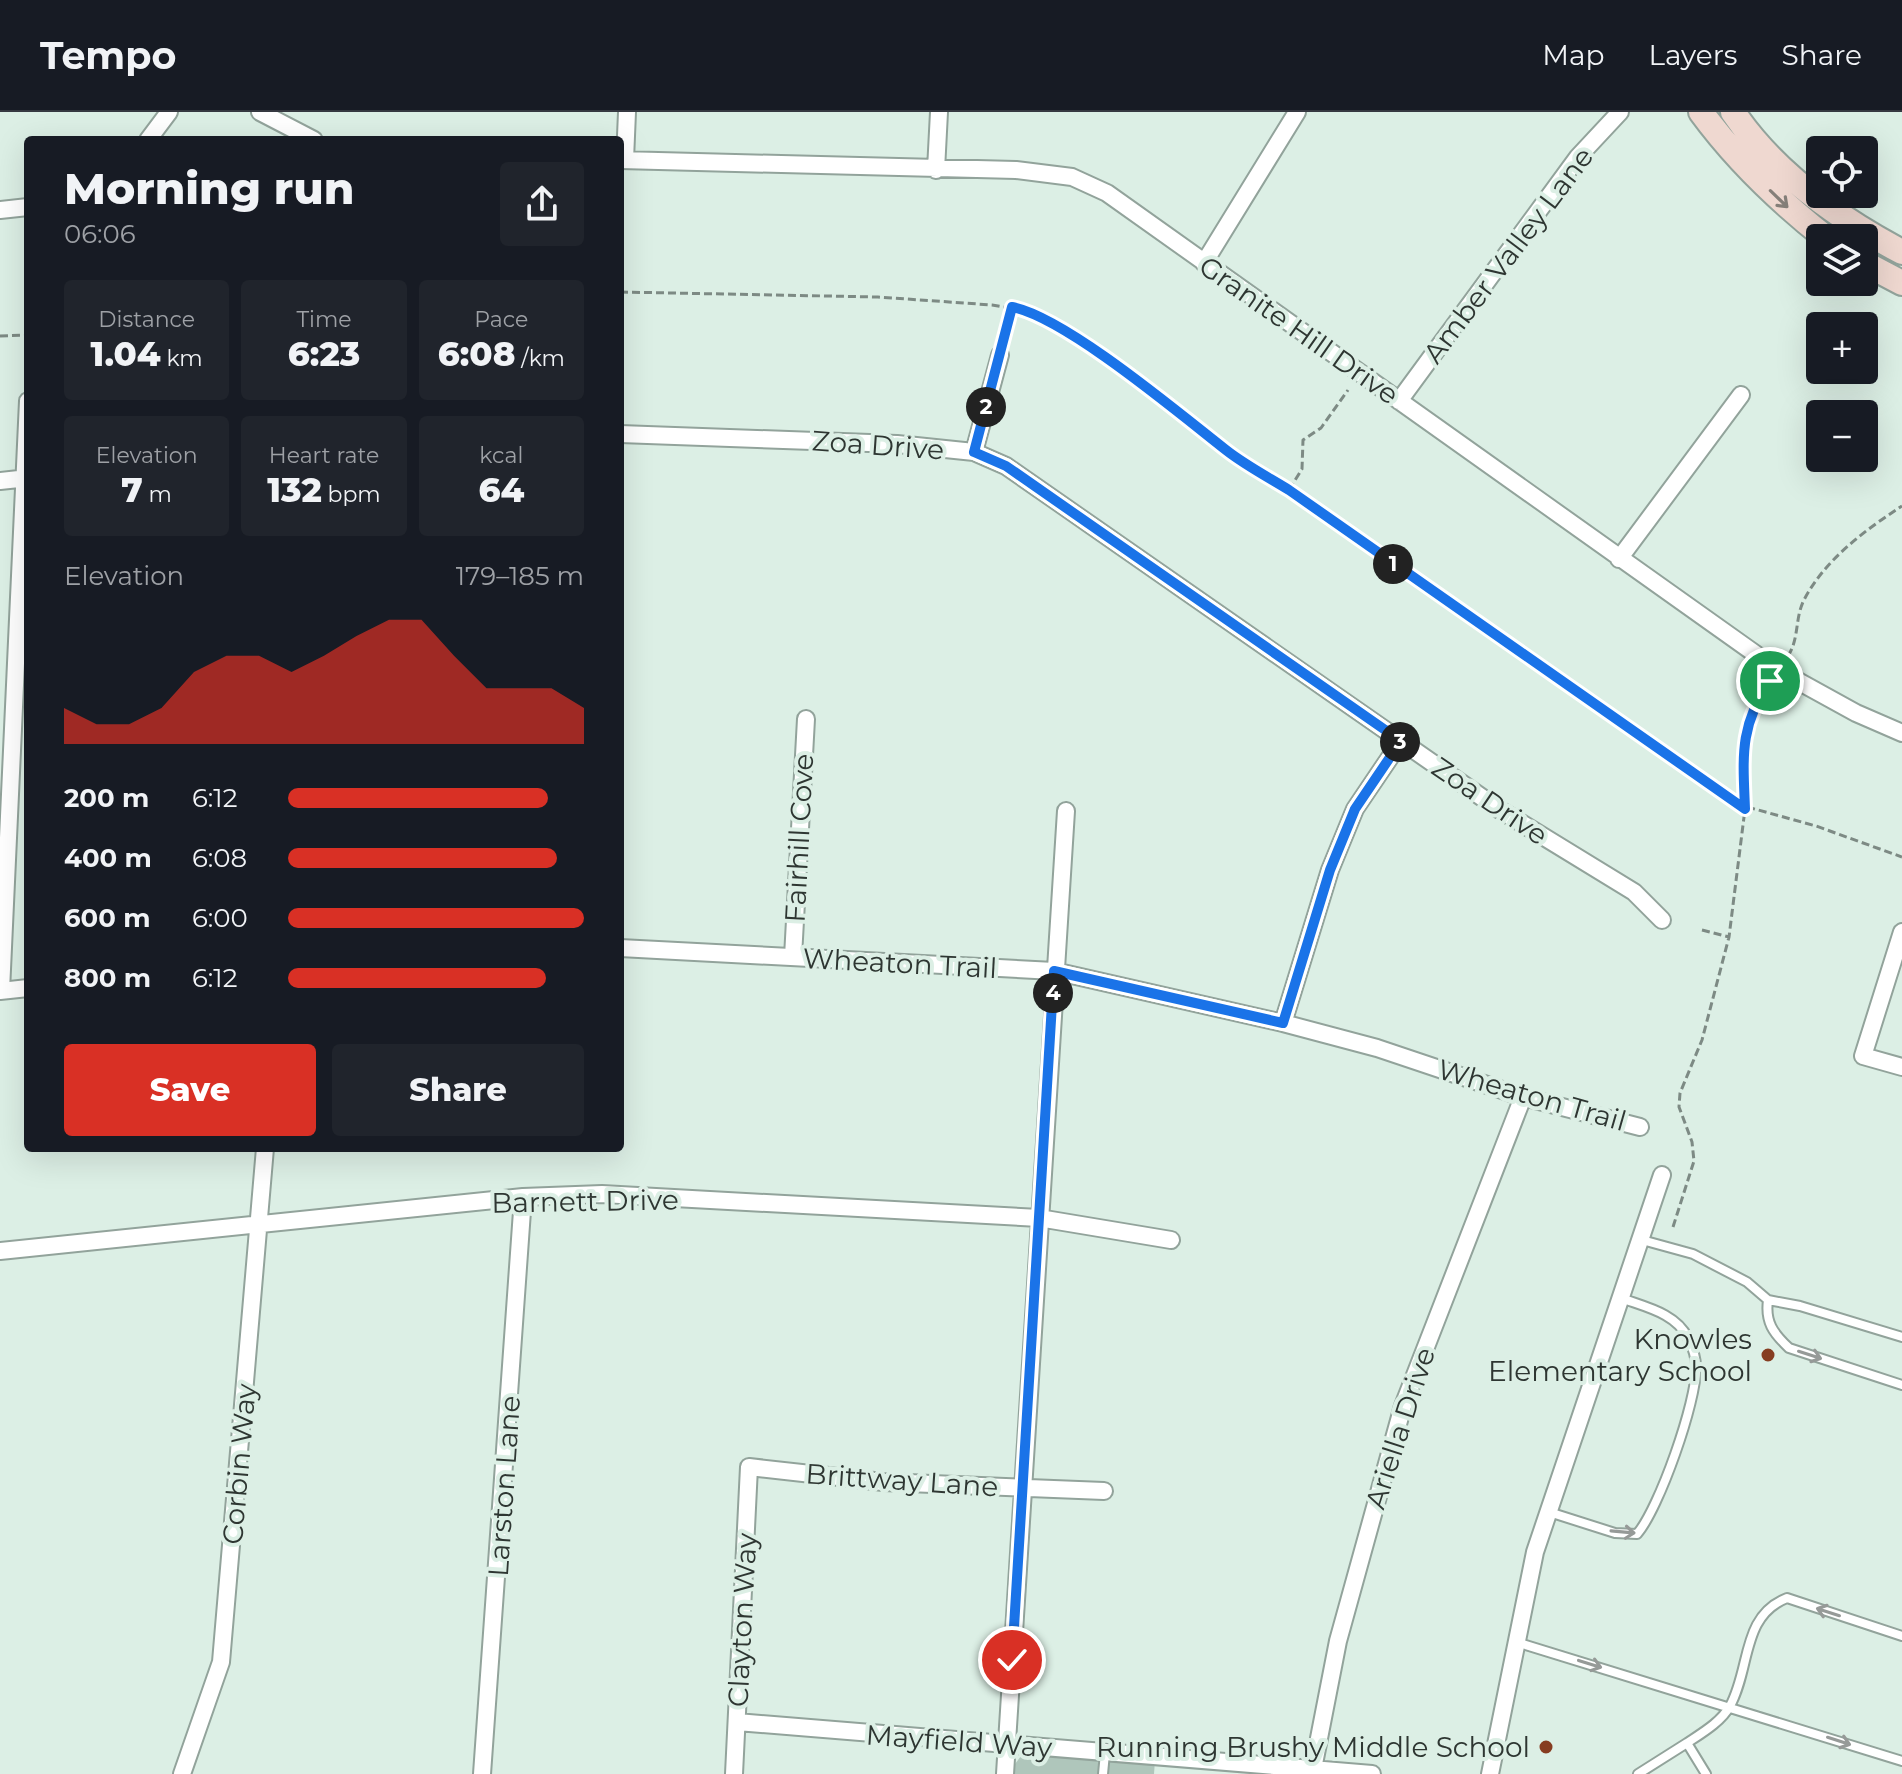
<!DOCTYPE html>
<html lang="en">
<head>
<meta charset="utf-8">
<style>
  :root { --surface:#171b24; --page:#20242c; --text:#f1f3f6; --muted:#9ea1a6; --line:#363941; --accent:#d93025 }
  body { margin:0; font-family:Montserrat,sans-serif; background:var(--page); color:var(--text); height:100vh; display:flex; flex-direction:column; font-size:30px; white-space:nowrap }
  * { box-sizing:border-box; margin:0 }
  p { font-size:26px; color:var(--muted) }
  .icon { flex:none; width:44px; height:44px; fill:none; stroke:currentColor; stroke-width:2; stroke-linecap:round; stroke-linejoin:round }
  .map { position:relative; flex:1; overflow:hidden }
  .panel { position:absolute; left:24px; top:24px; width:600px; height:1016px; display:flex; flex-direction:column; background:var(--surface); border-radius:8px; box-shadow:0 8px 32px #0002 }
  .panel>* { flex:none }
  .buttons { position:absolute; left:1806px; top:24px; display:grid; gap:16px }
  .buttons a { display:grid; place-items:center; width:72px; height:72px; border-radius:8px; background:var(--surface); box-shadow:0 8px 32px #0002; font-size:40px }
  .pin { position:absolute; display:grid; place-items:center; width:68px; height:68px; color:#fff; margin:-34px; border:4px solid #fff; border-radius:50%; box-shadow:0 2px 8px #0007 }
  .km { position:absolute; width:40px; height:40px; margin:-20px; border-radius:50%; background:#222; color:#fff; font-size:22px; line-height:40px; text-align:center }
  .round { display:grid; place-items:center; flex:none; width:84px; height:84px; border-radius:8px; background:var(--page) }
  .summary { display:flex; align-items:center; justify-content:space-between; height:136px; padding:0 40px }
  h1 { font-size:44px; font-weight:800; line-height:60px }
  .stats { display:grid; grid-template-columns:repeat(3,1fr); gap:12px; height:136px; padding:8px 40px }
  .stats div { display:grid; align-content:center; border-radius:8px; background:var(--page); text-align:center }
  .stats b { font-size:34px; font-weight:800 }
  .stats small { font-size:22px; font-weight:400 }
  .stats p { font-size:22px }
  .chart { height:224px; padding:16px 40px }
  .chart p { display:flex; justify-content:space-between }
  .chart svg { width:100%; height:144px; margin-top:8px; fill:var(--accent); opacity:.7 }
  .cta { display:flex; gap:16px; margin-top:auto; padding:16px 40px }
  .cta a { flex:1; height:92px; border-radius:8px; background:var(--accent); color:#fff; font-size:32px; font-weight:800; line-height:92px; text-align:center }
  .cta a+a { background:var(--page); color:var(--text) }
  ul { padding:0 40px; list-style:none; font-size:26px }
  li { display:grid; grid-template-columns:128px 96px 1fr; align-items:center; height:60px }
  li i { height:20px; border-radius:10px; background:var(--accent) }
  header { display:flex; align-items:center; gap:48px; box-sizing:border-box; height:112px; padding:0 40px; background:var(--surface); border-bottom:2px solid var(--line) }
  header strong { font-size:38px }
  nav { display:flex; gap:44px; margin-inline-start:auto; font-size:28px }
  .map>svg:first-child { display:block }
  .green { fill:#afc6bb }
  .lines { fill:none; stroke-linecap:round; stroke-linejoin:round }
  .lane-casing { stroke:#92a39b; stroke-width:12 }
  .street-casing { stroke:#92a39b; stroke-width:20 }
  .secondary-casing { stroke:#92a39b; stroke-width:28 }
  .path { stroke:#7d8a84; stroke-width:3; stroke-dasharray:8 4; stroke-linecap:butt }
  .lane { stroke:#fff; stroke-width:8 }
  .street { stroke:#fff; stroke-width:16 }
  .secondary { stroke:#efd8d0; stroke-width:24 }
  .oneway { stroke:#857f79 }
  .oneway2 { stroke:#969a98 }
  .route-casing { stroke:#fff; stroke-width:16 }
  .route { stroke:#1a73e8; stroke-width:10 }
  .poi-dot { fill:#863d21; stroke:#dcefe5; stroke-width:3 }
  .labels { text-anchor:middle; stroke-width:8; stroke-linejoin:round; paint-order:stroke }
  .street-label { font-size:28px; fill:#2e3632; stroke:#dcefe5 }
  .poi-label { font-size:28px; fill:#2e3632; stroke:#dcefe5; text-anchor:end }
</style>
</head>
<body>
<header>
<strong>Tempo</strong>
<nav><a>Map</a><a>Layers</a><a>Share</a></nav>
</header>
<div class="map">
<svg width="1902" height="1662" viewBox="0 0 1902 1662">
  <rect width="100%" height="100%" fill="#dcefe5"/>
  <!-- green -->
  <path class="green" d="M1030,1641L1155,1648L1154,1662H1014L1015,1652L1021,1644Z"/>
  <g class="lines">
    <defs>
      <path id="lane" d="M1642,1128L1693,1142L1747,1170L1768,1188L1800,1194L1902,1225
        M1768,1188C1765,1210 1773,1221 1789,1236L1902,1273
        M1549,1400L1615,1421L1637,1422C1659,1397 1697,1289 1696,1255C1696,1246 1692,1234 1688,1226C1676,1201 1645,1195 1621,1186
        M1516,1530L1902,1649
        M1103,1662L1105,1641
        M1638,1662L1687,1631
        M1706,1662L1687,1631C1702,1621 1721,1610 1730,1594C1751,1556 1741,1504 1787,1486L1902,1524"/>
      <path id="street" d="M260,0L314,28
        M148,28L169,0
        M620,48L1016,58L1072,65L1107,81L1778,558L1856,601L1902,621
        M625,48L627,0
        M936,58L939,0
        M0,98L28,95
        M1204,151L1297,0
        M1399,289L1578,45L1620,0
        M620,322L897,332L974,340L1006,354L1500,698L1634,780L1662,808
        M974,340L1000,243
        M0,369L28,366
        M1619,447L1741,283
        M1902,820L1863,944L1902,955
        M620,836L1054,859L1283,911L1377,936L1523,985L1640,1015
        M793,845L806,607
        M0,879L28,876
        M1,879L28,289
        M1283,911L1330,758L1355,697L1401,629
        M0,1139L523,1085L602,1082L1039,1106L1171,1128
        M737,1610L1372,1662
        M1313,1657L1338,1529L1403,1294L1523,985
        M182,1662L221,1550L265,1036
        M482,1662L523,1085
        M734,1662L749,1355L883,1370L1104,1379
        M1005,1662L1066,699
        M1490,1662L1535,1440L1662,1063"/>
      <path id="secondary" d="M1701,0C1737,49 1779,89 1826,126
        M1733,0C1774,61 1838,106 1902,140
        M1864,151L1902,171"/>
    </defs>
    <!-- lane casing -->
    <use href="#lane" class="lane-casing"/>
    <!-- street casing -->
    <use href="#street" class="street-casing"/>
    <!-- secondary casing -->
    <use href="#secondary" class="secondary-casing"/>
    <!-- path -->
    <path class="path" d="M620,180L878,185L992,193L1033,200L1199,315L1228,340L1289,378L1733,691L1816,714L1902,745
      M0,224L28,223
      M1004,228L1012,196
      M1289,378L1302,357L1303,328L1321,316L1348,278
      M1788,544C1799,527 1795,508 1803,490C1823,449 1865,418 1902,394
      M1702,818L1729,825
      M1673,1115L1694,1049L1692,1030L1679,995L1680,981L1702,928L1729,825L1745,697L1743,630L1753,597L1768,572"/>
    <!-- lane -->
    <use href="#lane" class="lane"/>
    <!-- street -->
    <use href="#street" class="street"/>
    <!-- secondary -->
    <use href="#secondary" class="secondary"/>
  </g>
  <!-- one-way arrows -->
  <defs><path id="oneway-shaft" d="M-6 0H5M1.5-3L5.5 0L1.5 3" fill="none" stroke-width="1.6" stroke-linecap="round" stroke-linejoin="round" transform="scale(2)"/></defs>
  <use class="oneway" href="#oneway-shaft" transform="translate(1779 87) rotate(44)"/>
  <g class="oneway2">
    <use href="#oneway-shaft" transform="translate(1810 1243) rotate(18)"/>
    <use href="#oneway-shaft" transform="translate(1623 1420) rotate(5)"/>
    <use href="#oneway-shaft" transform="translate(1828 1500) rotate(-162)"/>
    <use href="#oneway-shaft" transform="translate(1590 1552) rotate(17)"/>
    <use href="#oneway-shaft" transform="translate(1839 1629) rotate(18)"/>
  </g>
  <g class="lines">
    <defs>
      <path id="route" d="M1012,1548L1054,859L1283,911L1330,758L1355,697L1401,629L1006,354L974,340L1012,195C1065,205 1180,302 1226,338C1245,353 1268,365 1289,378L1745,697C1743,645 1739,614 1770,569"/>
    </defs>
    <!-- route casing -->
    <use href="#route" class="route-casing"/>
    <!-- route -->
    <use href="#route" class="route"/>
  </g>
  <!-- markers -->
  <g class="poi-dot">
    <circle cx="1768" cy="1243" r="8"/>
    <circle cx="1546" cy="1635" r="8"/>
  </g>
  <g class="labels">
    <!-- street labels -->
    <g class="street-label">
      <text transform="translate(1508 143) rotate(-53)" y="10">Amber Valley Lane</text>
      <text transform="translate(1299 218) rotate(35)" y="10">Granite Hill Drive</text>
      <text transform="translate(878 333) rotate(4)" y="10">Zoa Drive</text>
      <text transform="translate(1490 689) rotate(34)" y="10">Zoa Drive</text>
      <text transform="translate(799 726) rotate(-87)" y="10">Fairhill Cove</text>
      <text transform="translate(900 851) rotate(3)" y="10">Wheaton Trail</text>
      <text transform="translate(1532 983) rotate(16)" y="10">Wheaton Trail</text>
      <text transform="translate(585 1089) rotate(-1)" y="10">Barnett Drive</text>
      <text transform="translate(1400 1316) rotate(-72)" y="10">Ariella Drive</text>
      <text transform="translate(239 1352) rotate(-85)" y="10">Corbin Way</text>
      <text transform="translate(902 1368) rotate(4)" y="10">Brittway Lane</text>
      <text transform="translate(504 1374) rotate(-86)" y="10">Larston Lane</text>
      <text transform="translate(742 1508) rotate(-87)" y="10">Clayton Way</text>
      <text transform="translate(959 1629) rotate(4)" y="10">Mayfield Way</text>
    </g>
    <!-- poi labels -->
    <g class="poi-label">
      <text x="1752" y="1237">Knowles<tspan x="1752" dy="32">Elementary School</tspan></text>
      <text x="1530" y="1645">Running Brushy Middle School</text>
    </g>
  </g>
</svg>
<div class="buttons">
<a><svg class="icon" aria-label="locate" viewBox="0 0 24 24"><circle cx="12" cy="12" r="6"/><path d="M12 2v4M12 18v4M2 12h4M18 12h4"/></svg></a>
<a><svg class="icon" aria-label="layers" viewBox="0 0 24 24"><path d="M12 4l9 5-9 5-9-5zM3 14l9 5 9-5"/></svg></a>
<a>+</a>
<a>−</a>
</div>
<div class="pin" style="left:1770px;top:569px;background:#1e9e55"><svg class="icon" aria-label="arrive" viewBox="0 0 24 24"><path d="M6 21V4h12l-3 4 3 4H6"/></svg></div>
<div class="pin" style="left:1012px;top:1548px;background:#d93025"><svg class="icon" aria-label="check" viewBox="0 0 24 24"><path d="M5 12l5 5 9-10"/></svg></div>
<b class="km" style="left:1393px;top:452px">1</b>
<b class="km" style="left:986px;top:295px">2</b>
<b class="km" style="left:1400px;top:630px">3</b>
<b class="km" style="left:1053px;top:881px">4</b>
<section class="panel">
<div class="summary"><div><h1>Morning run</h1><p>06:06</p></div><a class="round"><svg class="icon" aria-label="share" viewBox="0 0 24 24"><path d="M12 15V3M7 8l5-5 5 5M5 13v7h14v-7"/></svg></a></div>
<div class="stats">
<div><p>Distance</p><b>1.04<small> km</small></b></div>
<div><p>Time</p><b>6:23</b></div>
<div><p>Pace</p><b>6:08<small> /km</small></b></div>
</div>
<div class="stats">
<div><p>Elevation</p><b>7<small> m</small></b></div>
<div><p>Heart rate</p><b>132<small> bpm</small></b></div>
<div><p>kcal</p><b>64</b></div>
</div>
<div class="chart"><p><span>Elevation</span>179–185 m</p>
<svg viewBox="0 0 160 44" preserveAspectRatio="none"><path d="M0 44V33L10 38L20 38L30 33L40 22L50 17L60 17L70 22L80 17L90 11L100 6L110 6L120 17L130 27L140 27L150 27L160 33V44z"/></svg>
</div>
<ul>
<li><b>200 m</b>6:12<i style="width:88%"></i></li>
<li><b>400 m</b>6:08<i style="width:91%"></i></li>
<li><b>600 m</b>6:00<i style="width:100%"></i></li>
<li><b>800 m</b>6:12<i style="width:87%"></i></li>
</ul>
<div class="cta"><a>Save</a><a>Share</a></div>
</section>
</div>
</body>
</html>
